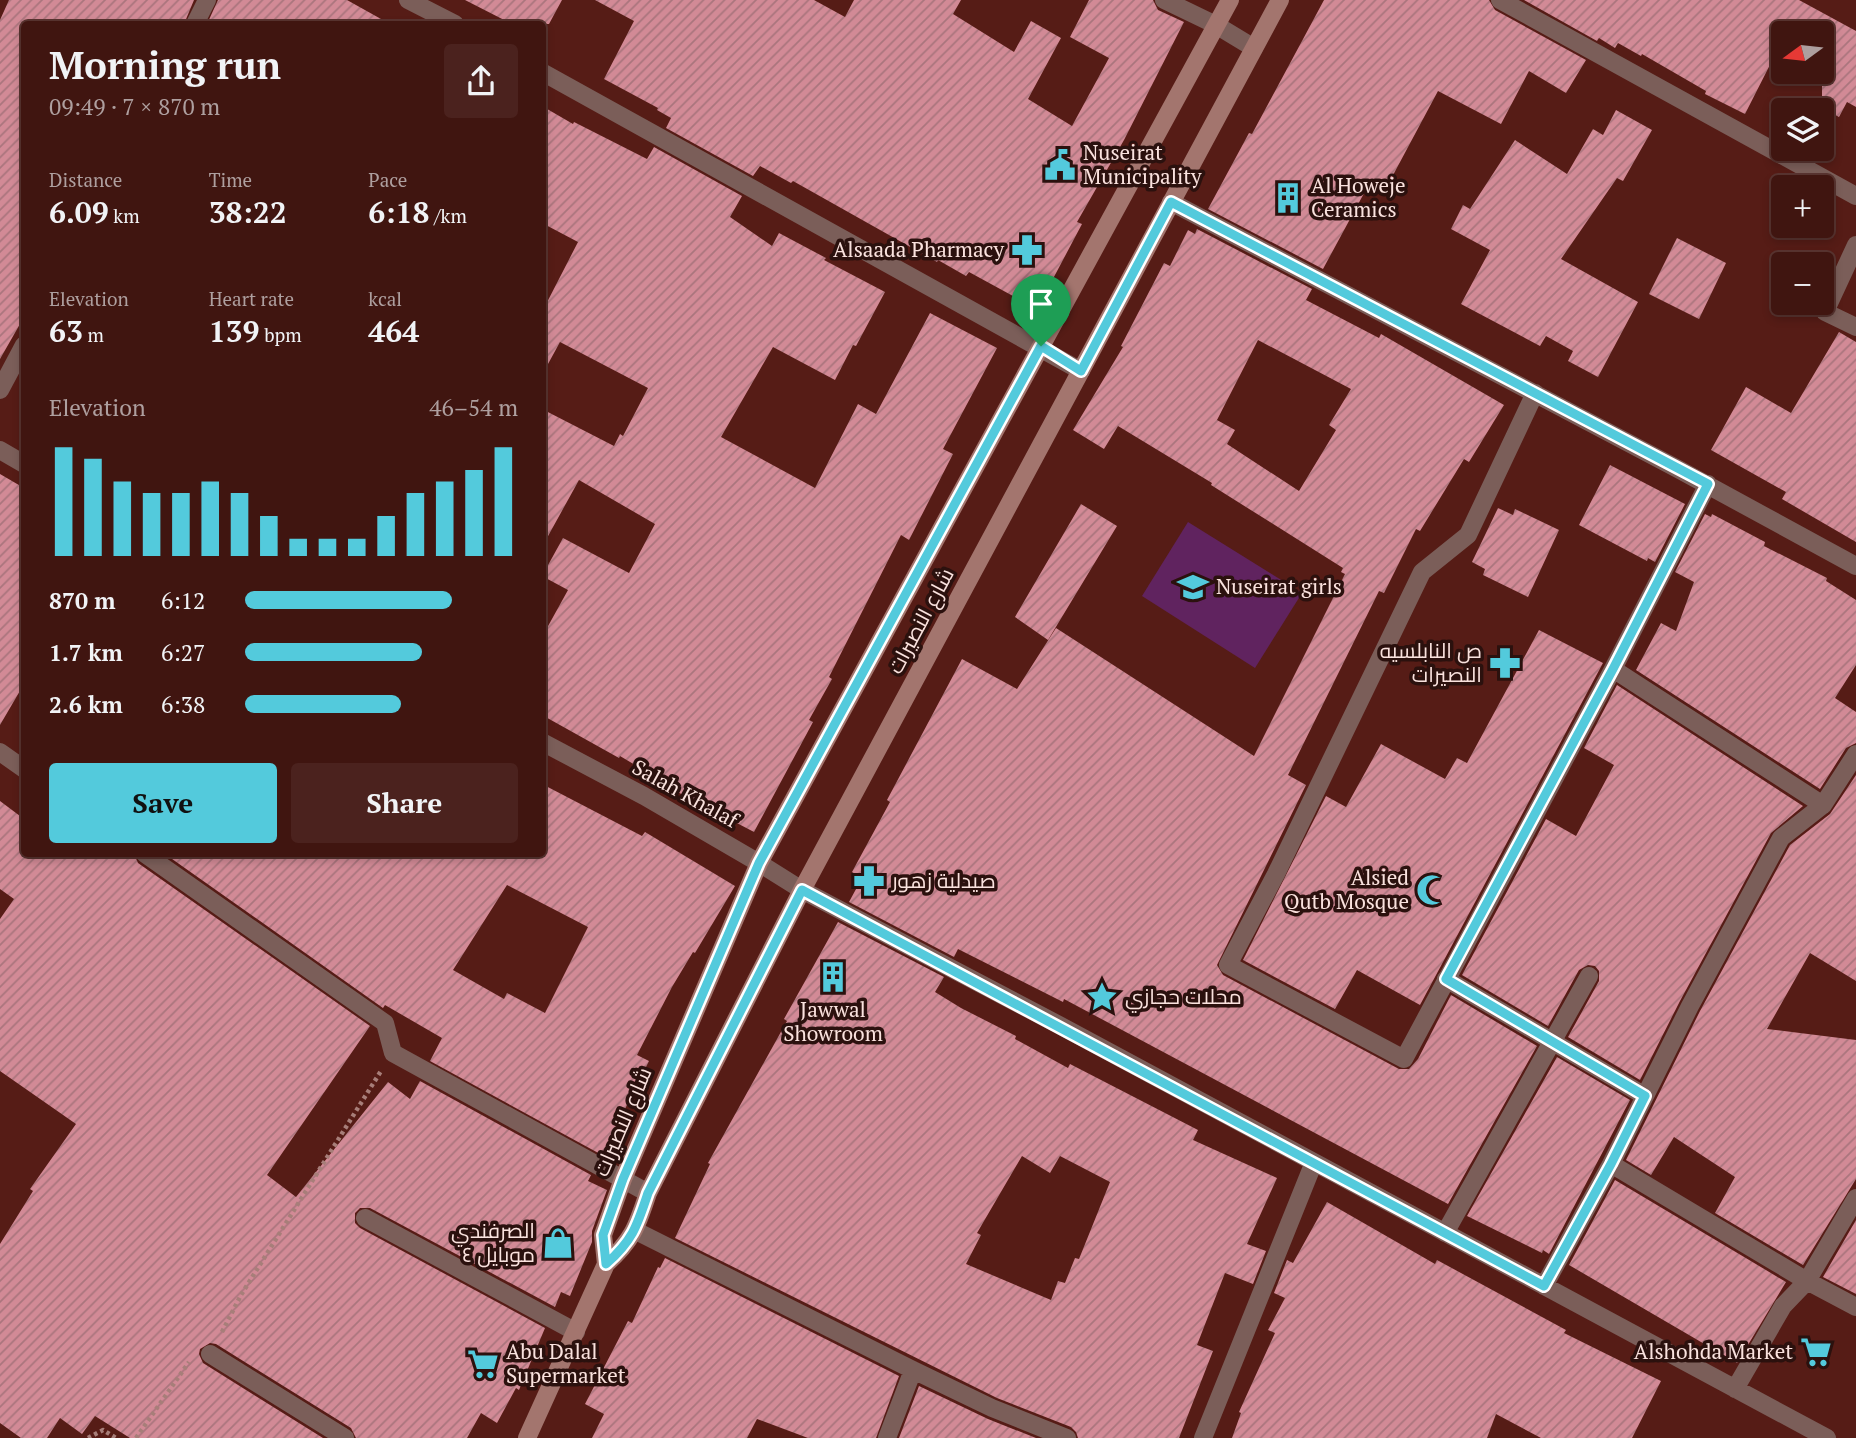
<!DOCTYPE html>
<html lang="en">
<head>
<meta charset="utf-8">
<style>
  :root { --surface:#401510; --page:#4b221e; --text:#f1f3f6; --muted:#ae9f9f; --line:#593430; --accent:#53cadc }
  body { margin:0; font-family:"PT Serif",Cairo,serif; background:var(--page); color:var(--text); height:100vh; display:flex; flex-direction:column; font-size:26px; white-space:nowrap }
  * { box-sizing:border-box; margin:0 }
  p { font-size:23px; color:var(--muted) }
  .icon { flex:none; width:38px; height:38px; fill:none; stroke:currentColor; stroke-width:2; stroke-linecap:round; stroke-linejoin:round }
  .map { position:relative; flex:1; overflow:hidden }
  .details { position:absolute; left:21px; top:21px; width:525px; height:836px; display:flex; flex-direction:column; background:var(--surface); border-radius:7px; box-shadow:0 4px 10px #0003,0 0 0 2px var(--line) }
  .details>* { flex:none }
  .needle { width:46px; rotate:255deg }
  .buttons { position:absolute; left:1771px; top:21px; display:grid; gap:14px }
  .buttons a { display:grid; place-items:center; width:63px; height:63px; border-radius:7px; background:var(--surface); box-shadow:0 4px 10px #0003,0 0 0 2px var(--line); font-size:35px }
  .pin { position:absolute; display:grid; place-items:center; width:60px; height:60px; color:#fff; margin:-72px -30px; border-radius:50% 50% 50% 0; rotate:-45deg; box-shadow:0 0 7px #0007 }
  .pin .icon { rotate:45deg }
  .round { display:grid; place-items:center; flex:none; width:74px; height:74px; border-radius:7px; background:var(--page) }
  .overview { display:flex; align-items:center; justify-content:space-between; height:119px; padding:0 28px }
  h1 { font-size:38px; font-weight:700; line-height:52px }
  .stats { display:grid; grid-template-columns:repeat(3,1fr); gap:10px; height:119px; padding:7px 28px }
  .stats div { display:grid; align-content:center }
  .stats b { font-size:30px; font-weight:700 }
  .stats small { font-size:19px; font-weight:400 }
  .stats p { font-size:19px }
  .chart { height:196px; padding:14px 28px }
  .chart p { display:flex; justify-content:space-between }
  .chart svg { width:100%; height:126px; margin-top:7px; stroke:var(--accent); stroke-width:6 }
  .button { display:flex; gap:14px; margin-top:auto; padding:14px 28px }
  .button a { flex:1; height:80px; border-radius:7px; background:var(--accent); color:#111; font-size:28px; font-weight:700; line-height:80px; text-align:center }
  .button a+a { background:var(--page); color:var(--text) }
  ul { padding:0 28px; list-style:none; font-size:23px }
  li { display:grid; grid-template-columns:112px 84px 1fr; align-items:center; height:52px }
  li i { height:18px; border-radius:9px; background:var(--accent) }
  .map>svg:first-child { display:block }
  .garden { fill:#60235f }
  .building { fill:url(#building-hatch); fill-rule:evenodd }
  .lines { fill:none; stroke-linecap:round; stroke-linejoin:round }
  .path { stroke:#a77e79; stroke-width:4.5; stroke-dasharray:3.5 3.5; stroke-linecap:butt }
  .street { stroke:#7b5e59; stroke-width:18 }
  .secondary { stroke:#a3756e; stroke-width:18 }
  .route-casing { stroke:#fff; stroke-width:14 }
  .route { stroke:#53cadc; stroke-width:9 }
  .labels { text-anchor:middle; stroke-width:7; stroke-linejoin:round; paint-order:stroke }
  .poi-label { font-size:21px; fill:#fae2de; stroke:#2b110e; text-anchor:start }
  .street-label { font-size:21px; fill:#fae2de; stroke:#2b110e }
</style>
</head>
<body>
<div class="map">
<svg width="1856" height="1438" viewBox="0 0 1856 1438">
  <defs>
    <pattern id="building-hatch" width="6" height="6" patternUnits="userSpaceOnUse" patternTransform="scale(1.75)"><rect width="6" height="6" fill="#d28a96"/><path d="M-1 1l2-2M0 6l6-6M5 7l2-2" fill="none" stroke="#aa757d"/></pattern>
  </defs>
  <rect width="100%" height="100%" fill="#561c16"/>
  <!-- garden -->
  <path class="garden" d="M1188,522L1302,593L1255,668L1142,596Z"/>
  <!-- building -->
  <path class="building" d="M9,0H194L184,24H24V317L0,359V20Z
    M218,0H347L390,24H207Z
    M465,0H562L549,24H512Z
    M595,0H814L845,17L854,0H961L953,14L1014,52L1031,21L1061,38L1028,99L1072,126L1109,58L1070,37L1089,0H1153L1158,10L1184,22L1124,140L1077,222L1082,224L1037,309L969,272L966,276L938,260L937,262L793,181L791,183L760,166L753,176L666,128L671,118L657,110L658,108L604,79L634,21Z
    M1324,0H1489L1495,10L1586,60L1566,93L1529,71L1501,124L1438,91L1384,192L1369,184L1323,269L1208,209L1249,133L1252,134Z
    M1524,0H1799L1856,31V107L1847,102L1839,117L1822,108V78L1810,72H1822V33H1783V57L1776,53L1745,114L1705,94L1706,91L1642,54L1641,56L1618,43L1615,48L1599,38L1597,41Z
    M542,106L573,124L574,122L647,159L654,147L742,196L730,217L772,246L779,233L826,258L824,260L885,292L856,346L853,345L835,380L773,347L721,437L815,488L858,404L876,414L930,313L997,348L943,449L953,454L909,540L901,535L829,677L832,679L809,720L813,722L754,832L666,786L667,784L620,756L619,758L542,715V637L568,590L542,576L563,538L629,573L655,524L579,480L542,547V409L614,446L620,434L623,436L648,388L560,342L542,375V312L578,242L542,223Z
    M1616,110L1652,130L1623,181L1617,178L1561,259L1638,302L1598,377L1568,361L1573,351L1546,336L1540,346L1461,304L1490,250L1451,229L1463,205L1470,209L1515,140L1567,174L1593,129L1603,135Z
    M1197,229L1312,289L1306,300L1379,338L1381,334L1504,405L1469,462L1464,459L1420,531L1416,529L1384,593L1379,591L1288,775L1306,785L1217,965L1223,975L1399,1069H1409L1418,1059L1451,995L1537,1046L1448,1204L1064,999L1063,1002L958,949L954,957L849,902L862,878L852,872L890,802L887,800L962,659L1017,689L1056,628L1254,756L1345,574L1341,572L1343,568L1211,485L1212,483L1118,426L1104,449L1073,430L1123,347L1121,346L1164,263L1170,266L1188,230L1195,234ZM1258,340L1351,389L1329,425L1336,430L1299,491L1227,444L1235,430L1217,420Z
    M1677,238L1726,263L1699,319L1649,294Z
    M1839,332L1856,342V542L1782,499L1786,492L1711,450L1746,387L1791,413Z
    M1610,465L1685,504L1655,562L1648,558L1647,561L1579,525Z
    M0,474L24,488V684L0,725Z
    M1081,504L1117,526L1048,640L1015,617Z
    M1498,508L1513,515L1515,509L1559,530L1528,597L1483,575L1485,569L1472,562Z
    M1705,514L1711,517L1712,514L1765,542L1764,546L1827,578L1826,581L1856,600V665L1835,698L1856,712V743L1846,748L1820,789L1636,670L1661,623L1676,631L1694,582L1675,572Z
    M1539,630L1603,663L1420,1005L1357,970L1335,1009L1243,960L1326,796L1346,807L1381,744L1445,779L1457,758L1467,763Z
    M1617,685L1803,806L1771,833L1680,1001L1640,1080L1568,1037L1599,981V971L1595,966L1588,965L1579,970L1548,1026L1462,975L1546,819L1576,836L1614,765L1584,748Z
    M1856,775V981L1810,953L1767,1029L1856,1040V1179L1803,1265L1715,1213L1735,1177L1674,1137L1651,1175L1626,1160L1700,1011L1790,845L1830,814Z
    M542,784L642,836L645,832L735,886L695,953L693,952L672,987L637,1055L649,1061L602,1155L430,1061L442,1038L385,1005L383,1008L165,854H542ZM507,885L588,927L545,1013L507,993L504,999L453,970Z
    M0,801L24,819V854H134L138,863L370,1026L267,1175L296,1197L388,1082L410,1099L420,1081L591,1175L588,1181L607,1190L592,1231V1242L570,1296L561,1292L555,1307L370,1208H360L355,1213V1223L360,1228L545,1328L519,1390L516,1388L497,1423L481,1413L467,1438H356L351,1428L216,1344L210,1343L200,1349L199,1354L203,1363L323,1438H130L95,1416L82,1434L60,1418L47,1438H21L0,1423V1244L33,1191L30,1189L76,1124L0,1071V919L14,899L0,889Z
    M838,922L944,977L935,992L961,1008L1016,1036L1015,1039L1068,1068L1070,1064L1198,1130L1193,1140L1277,1178L1247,1244L1266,1251L1253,1284L1225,1273L1197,1345L1213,1351L1179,1438H1078L1076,1432L1071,1427L997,1398L675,1238L710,1164L708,1163L787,1021L784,1019ZM1022,1156L1050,1173L1060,1156L1110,1182L1079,1259L1075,1258L1065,1283L1058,1281L1051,1300L966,1264L981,1235L977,1233Z
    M1557,1057L1630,1100L1549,1254L1543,1250L1542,1253L1467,1216Z
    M1615,1180L1786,1282L1737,1363L1569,1265Z
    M1327,1202L1435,1264L1437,1260L1566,1330L1564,1333L1661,1381L1632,1438H1541L1496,1414L1487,1438H1232L1241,1413L1239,1412L1275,1333L1268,1330L1285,1298L1274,1293L1287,1260L1293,1263Z
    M1856,1220V1294L1823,1277Z
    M665,1258L899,1376L876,1438H808L757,1419L747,1438H592L604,1414L585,1404L628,1321L632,1323L658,1267L660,1268Z
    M919,1386L988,1419L1036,1438H899Z"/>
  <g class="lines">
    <!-- path -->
    <path class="path" d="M222,1332L241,1295L381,1071
      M88,1438L103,1430L116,1438
      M136,1438L189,1362"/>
    <!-- street -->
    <path class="street" d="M408,0L455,24
      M1164,0L1216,25L1254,48
      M1500,0L1856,196
      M195,24L207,0
      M542,72L1081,371
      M1171,202L1678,469L1856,566
      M1856,245L1825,312L1856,327
      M0,390L24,345
      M1535,393L1468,535L1422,572L1276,874L1228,965L1404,1059L1613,669L1708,484
      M0,450L24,464
      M1613,669L1823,805
      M542,742L644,796L759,863L802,890L1059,1025L1827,1438
      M0,752L24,769
      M145,854L385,1023L393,1053L648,1193
      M1446,979L1645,1096
      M1611,1164L1807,1281L1856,1307
      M365,1218L576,1332
      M636,1231L913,1370L992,1408L1067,1438
      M1445,1233L1589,976
      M1544,1286L1611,1164L1690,1006L1781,838L1823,805L1856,754
      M210,1354L345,1438
      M1735,1389L1783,1306L1807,1281L1856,1198
      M887,1438L913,1370
      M1203,1438L1314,1162"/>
    <!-- secondary -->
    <path class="secondary" d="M606,1264L603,1235L623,1179L759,863L1230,0
      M527,1438L606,1264C633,1240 637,1226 648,1193L802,890L1280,0"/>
  </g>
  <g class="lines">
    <defs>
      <path id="route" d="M1171,202L1708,484L1613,669L1446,979L1645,1096L1611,1164L1544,1286L802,890L648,1193C637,1226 633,1240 606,1264L603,1235L623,1179L759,863L1041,346L1081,371Z"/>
    </defs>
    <!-- route casing -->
    <use href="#route" class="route-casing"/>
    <!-- route -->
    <use href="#route" class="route"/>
  </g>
  <!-- icons -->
  <defs>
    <symbol id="civic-bare" viewBox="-9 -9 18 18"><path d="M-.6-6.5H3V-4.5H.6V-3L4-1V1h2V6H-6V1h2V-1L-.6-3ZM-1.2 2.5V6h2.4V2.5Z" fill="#53cadc" stroke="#2b110e" stroke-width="2.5" paint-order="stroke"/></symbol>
    <symbol id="building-bare" viewBox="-9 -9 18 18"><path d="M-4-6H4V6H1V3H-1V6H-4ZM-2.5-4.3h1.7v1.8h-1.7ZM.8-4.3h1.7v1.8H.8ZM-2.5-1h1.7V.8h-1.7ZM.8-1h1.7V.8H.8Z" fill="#53cadc" stroke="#2b110e" stroke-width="2.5" paint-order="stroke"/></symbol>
    <symbol id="pharmacy-bare" viewBox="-9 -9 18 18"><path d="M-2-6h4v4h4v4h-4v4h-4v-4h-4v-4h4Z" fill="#53cadc" stroke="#2b110e" stroke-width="2.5" paint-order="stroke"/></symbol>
    <symbol id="school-bare" viewBox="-9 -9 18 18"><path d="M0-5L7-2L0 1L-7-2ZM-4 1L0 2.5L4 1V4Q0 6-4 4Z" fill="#53cadc" stroke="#2b110e" stroke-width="2.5" paint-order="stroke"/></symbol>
    <symbol id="mosque-bare" viewBox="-9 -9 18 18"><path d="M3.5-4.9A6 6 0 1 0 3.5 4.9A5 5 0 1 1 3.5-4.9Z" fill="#53cadc" stroke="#2b110e" stroke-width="2.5" paint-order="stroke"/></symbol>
    <symbol id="sight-bare" viewBox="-9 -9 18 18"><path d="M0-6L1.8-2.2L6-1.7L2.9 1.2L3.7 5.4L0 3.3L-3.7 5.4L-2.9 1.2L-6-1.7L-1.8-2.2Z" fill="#53cadc" stroke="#2b110e" stroke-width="2.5" paint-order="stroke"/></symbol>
    <symbol id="shop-bare" viewBox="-9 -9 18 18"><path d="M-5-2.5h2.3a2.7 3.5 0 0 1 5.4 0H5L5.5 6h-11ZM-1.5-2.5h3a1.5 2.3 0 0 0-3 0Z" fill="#53cadc" stroke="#2b110e" stroke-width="2.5" paint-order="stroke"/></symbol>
    <symbol id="supermarket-bare" viewBox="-9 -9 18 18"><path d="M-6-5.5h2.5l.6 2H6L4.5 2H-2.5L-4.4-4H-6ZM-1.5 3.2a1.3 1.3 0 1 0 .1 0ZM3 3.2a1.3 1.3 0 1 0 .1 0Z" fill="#53cadc" stroke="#2b110e" stroke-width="2.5" paint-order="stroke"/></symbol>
  </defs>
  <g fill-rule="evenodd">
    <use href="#civic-bare" x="1038" y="143" width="44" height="44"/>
    <use href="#building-bare" x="1266" y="176" width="44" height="44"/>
    <use href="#pharmacy-bare" x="1005" y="228" width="44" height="44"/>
    <use href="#school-bare" x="1171" y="565" width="44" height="44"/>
    <use href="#pharmacy-bare" x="1483" y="641" width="44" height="44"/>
    <use href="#pharmacy-bare" x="847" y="859" width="44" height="44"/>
    <use href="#mosque-bare" x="1410" y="868" width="44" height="44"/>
    <use href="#building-bare" x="811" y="955" width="44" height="44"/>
    <use href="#sight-bare" x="1080" y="975" width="44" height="44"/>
    <use href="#shop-bare" x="536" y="1221" width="44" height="44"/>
    <use href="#supermarket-bare" x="1794" y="1330" width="44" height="44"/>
    <use href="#supermarket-bare" x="461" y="1342" width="44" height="44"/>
  </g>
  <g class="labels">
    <!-- poi labels -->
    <g class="poi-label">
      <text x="1083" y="160">Nuseirat<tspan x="1083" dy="24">Municipality</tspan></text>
      <text x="1311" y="193">Al Howeje<tspan x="1311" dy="24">Ceramics</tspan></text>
      <text x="1004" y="257" text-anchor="end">Alsaada Pharmacy</text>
      <text x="1216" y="594">Nuseirat girls</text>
      <text x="1482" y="658" text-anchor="end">ص النابلسيه<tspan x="1482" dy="24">النصيرات</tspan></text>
      <text x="1409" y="885" text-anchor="end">Alsied<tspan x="1409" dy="24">Qutb Mosque</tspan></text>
      <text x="892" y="888">صيدلية زهور</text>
      <text x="1125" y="1004">محلات حجازي</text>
      <text x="833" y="1017" text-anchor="middle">Jawwal<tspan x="833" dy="24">Showroom</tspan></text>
      <text x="535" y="1238" text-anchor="end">الصرفندي<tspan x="535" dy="24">موبايل ٤</tspan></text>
      <text x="506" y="1359">Abu Dalal<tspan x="506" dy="24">Supermarket</tspan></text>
      <text x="1793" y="1359" text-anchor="end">Alshohda Market</text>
    </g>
    <!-- street labels -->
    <g class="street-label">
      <text transform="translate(921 621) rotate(-62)" y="7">شارع النصيرات</text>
      <text transform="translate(685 794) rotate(29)" y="7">Salah Khalaf</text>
      <text transform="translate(623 1122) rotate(-67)" y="7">شارع النصيرات</text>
    </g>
  </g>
</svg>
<div class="buttons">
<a><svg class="needle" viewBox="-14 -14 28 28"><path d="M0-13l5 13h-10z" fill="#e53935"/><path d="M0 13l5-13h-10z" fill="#ae9f9f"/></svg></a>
<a><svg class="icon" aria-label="layers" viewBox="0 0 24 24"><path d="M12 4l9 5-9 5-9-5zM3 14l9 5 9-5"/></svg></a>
<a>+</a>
<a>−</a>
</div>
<div class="pin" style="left:1041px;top:346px;background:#1e9e55"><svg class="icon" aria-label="arrive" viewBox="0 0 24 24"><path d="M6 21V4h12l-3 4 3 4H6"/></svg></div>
<section class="details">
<div class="overview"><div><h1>Morning run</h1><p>09:49 · 7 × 870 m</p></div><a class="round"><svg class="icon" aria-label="share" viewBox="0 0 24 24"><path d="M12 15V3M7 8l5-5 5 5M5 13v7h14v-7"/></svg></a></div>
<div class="stats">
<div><p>Distance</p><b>6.09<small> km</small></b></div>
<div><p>Time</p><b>38:22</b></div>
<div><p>Pace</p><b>6:18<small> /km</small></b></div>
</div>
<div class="stats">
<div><p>Elevation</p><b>63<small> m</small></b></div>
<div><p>Heart rate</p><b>139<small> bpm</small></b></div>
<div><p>kcal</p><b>464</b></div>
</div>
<div class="chart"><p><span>Elevation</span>46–54 m</p>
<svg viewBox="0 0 160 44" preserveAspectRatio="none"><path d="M5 44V6M15 44V10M25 44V18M35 44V22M45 44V22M55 44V18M65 44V22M75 44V30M85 44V38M95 44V38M105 44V38M115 44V30M125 44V22M135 44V18M145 44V14M155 44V6"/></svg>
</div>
<ul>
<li><b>870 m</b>6:12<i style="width:76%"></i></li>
<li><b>1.7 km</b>6:27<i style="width:65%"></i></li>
<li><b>2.6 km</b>6:38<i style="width:57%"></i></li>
</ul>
<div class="button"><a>Save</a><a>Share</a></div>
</section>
</div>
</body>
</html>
